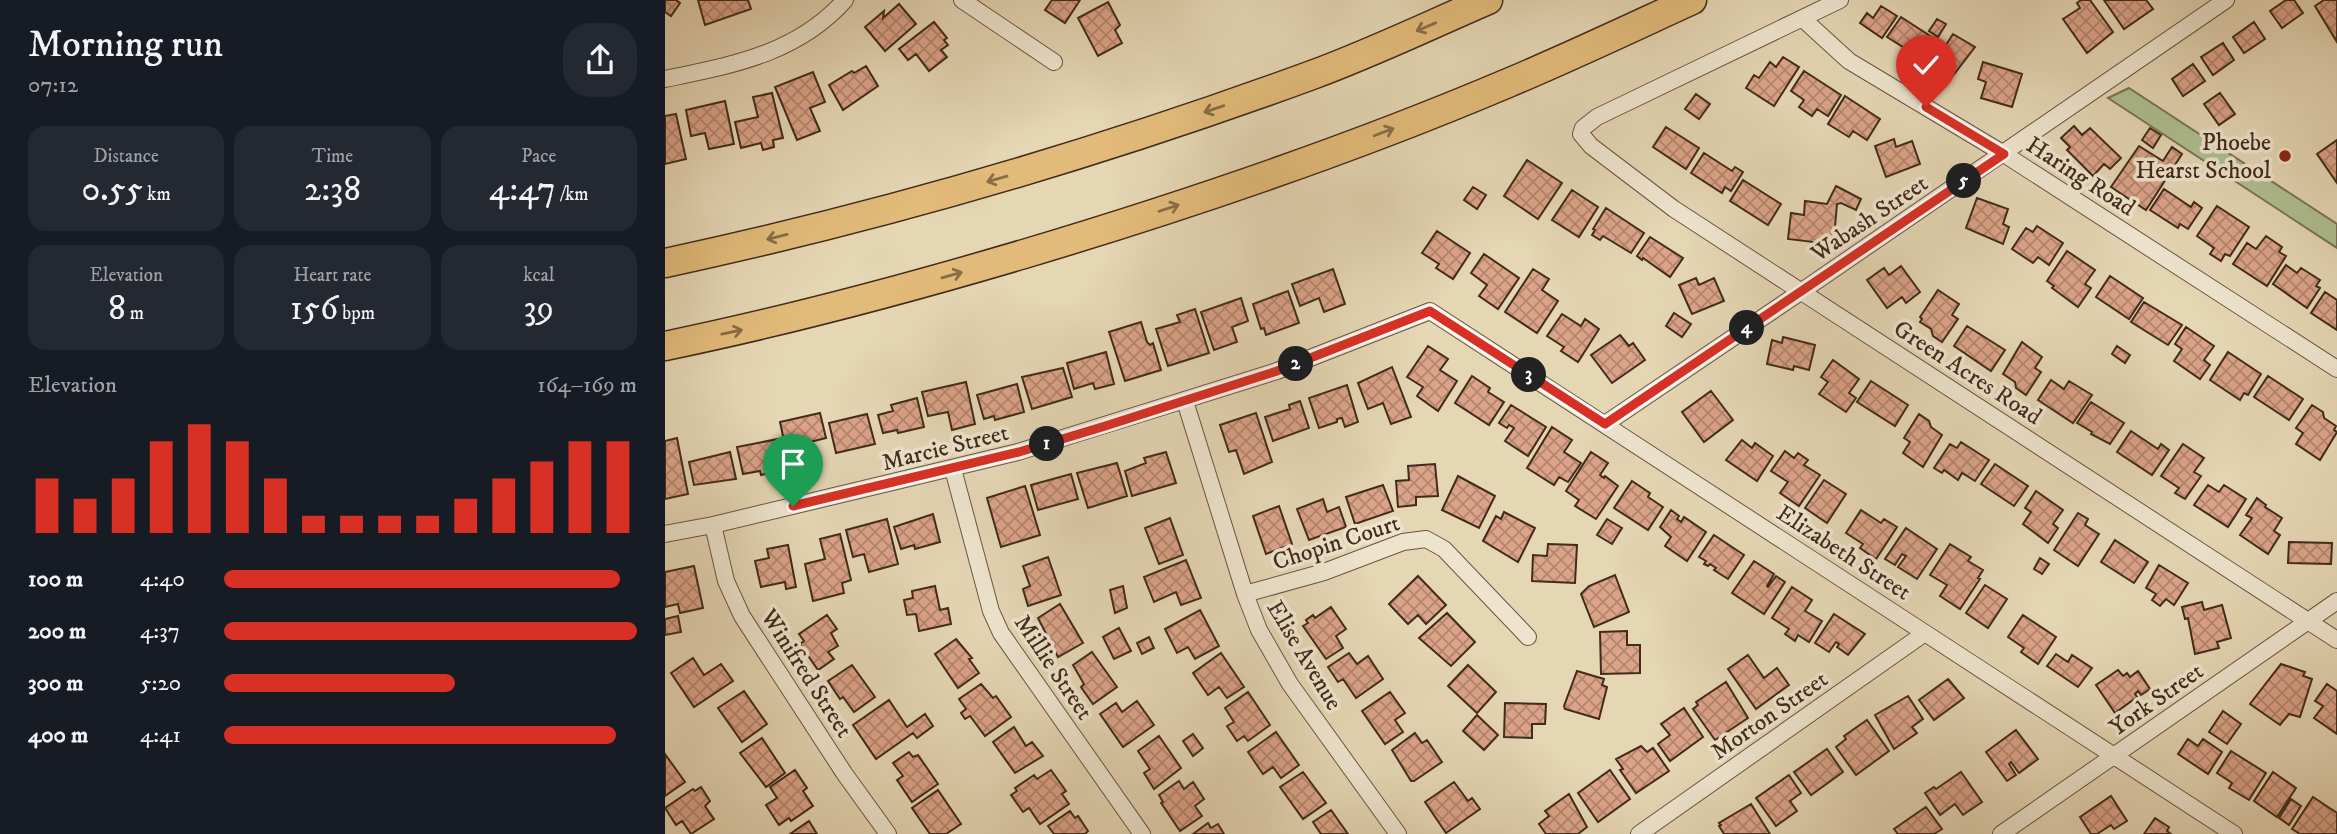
<!DOCTYPE html>
<html lang="en">
<head>
<meta charset="utf-8">
<style>
  :root { --surface:#171b24; --page:#242831; --text:#f1f3f6; --muted:#9ea1a6; --accent:#d93025 }
  body { margin:0; font-family:"IM FELL DW Pica",serif; background:var(--page); color:var(--text); height:100vh; display:flex; flex-direction:column; font-size:26px; white-space:nowrap }
  * { box-sizing:border-box; margin:0 }
  p { font-size:23px; color:var(--muted) }
  .icon { flex:none; width:38px; height:38px; fill:none; stroke:currentColor; stroke-width:2; stroke-linecap:round; stroke-linejoin:round }
  .map { position:relative; flex:1; overflow:hidden }
  .details { display:flex; flex-direction:column; background:var(--surface); width:665px }
  .details>* { flex:none }
  .pin { position:absolute; display:grid; place-items:center; width:60px; height:60px; color:#fff; margin:-72px -30px; border-radius:50% 50% 50% 0; rotate:-45deg; box-shadow:0 0 7px #0007 }
  .pin .icon { rotate:45deg }
  .km { position:absolute; width:35px; height:35px; margin:-18px; border-radius:50%; background:#222; color:#fff; font-size:19px; line-height:35px; text-align:center }
  .round { display:grid; place-items:center; flex:none; width:74px; height:74px; border-radius:28px; background:var(--page) }
  .summary { display:flex; align-items:center; justify-content:space-between; height:119px; padding:0 28px }
  h1 { font-size:38px; font-weight:600; line-height:52px }
  .stats { display:grid; grid-template-columns:repeat(3,1fr); gap:10px; height:119px; padding:7px 28px }
  .stats div { display:grid; align-content:center; border-radius:18px; background:var(--page); text-align:center }
  .stats b { font-size:35px; font-weight:600 }
  .stats small { font-size:19px; font-weight:400 }
  .stats p { font-size:19px }
  .chart { height:196px; padding:14px 28px }
  .chart p { display:flex; justify-content:space-between }
  .chart svg { width:100%; height:126px; margin-top:7px; stroke:var(--accent); stroke-width:6 }
  ul { padding:0 28px; list-style:none; font-size:23px }
  li { display:grid; grid-template-columns:112px 84px 1fr; align-items:center; height:52px }
  li i { height:18px; border-radius:9px; background:var(--accent) }
  main { display:flex; flex:1; min-height:0 }
  .map>svg:first-child { display:block }
  .green { fill:#afbf91; stroke:#787556; stroke-width:2 }
  .building { fill:url(#building-cross-hatch); stroke:#422b1b; stroke-width:2 }
  .lines { fill:none; stroke-linecap:round; stroke-linejoin:round }
  .street-casing { stroke:#6b5641; stroke-width:18 }
  .highway-casing { stroke:#422b1b; stroke-width:31 }
  .street { stroke:#eee4ce; stroke-width:16 }
  .highway { stroke:#e2bb7a; stroke-width:28 }
  .oneway { stroke:#8a6c46 }
  .route-casing { stroke:#fff; stroke-width:14 }
  .route { stroke:#d93025; stroke-width:9 }
  .poi-dot { fill:#8f2418; stroke:#eee4ce; stroke-width:2.5 }
  .labels { text-anchor:middle; stroke-width:7; stroke-linejoin:round; paint-order:stroke }
  .poi-label { font-size:24px; fill:#422b1b; stroke:#eee4ce; text-anchor:end }
  .street-label { font-size:24px; fill:#422b1b; stroke:#eee4ce }
</style>
</head>
<body>
<main>
<section class="details">
<div class="summary"><div><h1>Morning run</h1><p>07:12</p></div><a class="round"><svg class="icon" aria-label="share" viewBox="0 0 24 24"><path d="M12 15V3M7 8l5-5 5 5M5 13v7h14v-7"/></svg></a></div>
<div class="stats">
<div><p>Distance</p><b>0.55<small> km</small></b></div>
<div><p>Time</p><b>2:38</b></div>
<div><p>Pace</p><b>4:47<small> /km</small></b></div>
</div>
<div class="stats">
<div><p>Elevation</p><b>8<small> m</small></b></div>
<div><p>Heart rate</p><b>156<small> bpm</small></b></div>
<div><p>kcal</p><b>39</b></div>
</div>
<div class="chart"><p><span>Elevation</span>164–169 m</p>
<svg viewBox="0 0 160 44" preserveAspectRatio="none"><path d="M5 44V25M15 44V32M25 44V25M35 44V12M45 44V6M55 44V12M65 44V25M75 44V38M85 44V38M95 44V38M105 44V38M115 44V32M125 44V25M135 44V19M145 44V12M155 44V12"/></svg>
</div>
<ul>
<li><b>100 m</b>4:40<i style="width:96%"></i></li>
<li><b>200 m</b>4:37<i style="width:100%"></i></li>
<li><b>300 m</b>5:20<i style="width:56%"></i></li>
<li><b>400 m</b>4:41<i style="width:95%"></i></li>
</ul>
</section>
<div class="map">
<svg width="1672" height="834" viewBox="0 0 1672 834">
  <defs>
    <pattern id="building-cross-hatch" width="8" height="8" patternUnits="userSpaceOnUse" patternTransform="scale(1.75)"><rect width="8" height="8" fill="#dba388"/><path d="M0 0l8 8M0 8l8-8" fill="none" stroke="#b3856e"/></pattern>
  </defs>
  <rect width="100%" height="100%" fill="#e5d6b4"/>
  <filter id="stains"><feTurbulence type="fractalNoise" baseFrequency=".00286" numOctaves="4"/><feColorMatrix values="0 0 0 0 .2 0 0 0 0 .09 0 0 0 0 .02 0 0 0 .5 -.17"/></filter>
  <radialGradient id="worn" r=".72"><stop offset=".6" stop-color="#630" stop-opacity="0"/><stop offset="1" stop-color="#630" stop-opacity=".3"/></radialGradient>
  <!-- green -->
  <path class="green" d="M1464,88L1672,224V248L1443,98Z"/>
  <!-- building -->
  <path class="building" d="M0,0H11L15,3L6,16L0,12Z
    M33,0H83L86,9L40,25Z
    M387,0H415L400,23L380,10Z
    M1416,0H1425L1448,32L1422,53L1398,19L1415,8L1412,3Z
    M1439,0H1481L1488,9L1459,29Z
    M1621,0H1629L1638,13L1617,28L1605,11Z
    M1659,0H1672V42L1650,6Z
    M443,2L455,25L450,30L457,43L433,56L413,18Z
    M234,4L251,24L220,51L200,27L219,11L218,18Z
    M1216,6L1232,16L1217,38L1195,23L1202,13L1208,18Z
    M1236,17L1273,41L1260,61L1222,37Z
    M1272,19L1281,24L1273,37L1264,31Z
    M269,22L282,38L279,40L283,45L276,50L282,57L264,71L251,54L243,60L234,49Z
    M1589,22L1600,39L1579,53L1568,37Z
    M1288,34L1310,47L1287,77L1271,67L1273,64L1270,62Z
    M1558,43L1569,60L1548,75L1536,57Z
    M1118,57L1134,67L1109,106L1081,88L1089,75L1094,78L1105,62L1111,67Z
    M1318,62L1357,74L1347,107L1316,98L1321,82L1313,79Z
    M1528,64L1540,81L1518,96L1507,79Z
    M201,66L213,86L178,110L164,85L187,71L189,73Z
    M1139,71L1176,95L1163,116L1152,109L1147,116L1134,107L1139,100L1126,91Z
    M148,72L160,102L145,108L155,131L132,140L110,87Z
    M107,93L118,138L108,140L109,147L98,150L96,143L76,148L70,122L93,117L88,97Z
    M1555,93L1570,114L1554,125L1539,104Z
    M1031,94L1045,104L1034,119L1020,109Z
    M1180,96L1215,119L1202,140L1188,131L1184,137L1163,124Z
    M60,101L69,144L44,149L40,133L26,136L21,110Z
    M11,114L21,159L0,164V116Z
    M1409,126L1417,135L1425,128L1456,158L1445,169L1439,164L1428,176L1402,150L1405,147L1396,138Z
    M1001,127L1034,148L1021,169L988,147Z
    M1485,128L1496,135L1488,148L1477,140Z
    M1229,139L1231,147L1247,141L1255,164L1221,177L1210,146Z
    M1672,140V183L1652,154Z
    M1474,146L1498,161L1507,147L1517,154L1481,210L1446,187Z
    M1039,153L1067,171L1070,167L1078,172L1066,191L1060,187L1057,193L1026,173Z
    M862,160L897,183L873,219L839,196Z
    M1078,180L1116,204L1103,225L1065,201Z
    M1171,186L1196,199L1191,210L1176,203L1172,204L1169,238L1165,240L1157,239L1156,243L1123,239L1126,213L1139,215L1140,201L1162,204Z
    M808,187L821,195L812,209L799,200Z
    M1499,189L1526,207L1529,202L1537,208L1523,229L1515,224L1513,228L1485,210Z
    M907,190L933,207L914,237L887,220Z
    M1312,198L1343,209L1338,224L1344,227L1338,244L1301,228Z
    M1552,206L1584,227L1565,256L1560,254L1556,261L1545,254L1549,248L1532,236Z
    M941,208L979,233L966,253L938,236L935,240L927,235L930,230L928,229Z
    M1372,226L1398,243L1384,265L1373,257L1368,263L1347,249L1361,228L1368,232Z
    M772,231L805,253L788,279L771,268L774,264L757,253Z
    M1601,236L1617,247L1614,252L1621,256L1602,286L1568,264L1582,243L1591,249Z
    M985,237L1018,258L1005,277L978,258L977,260L972,256Z
    M1402,251L1430,270L1420,284L1426,288L1413,307L1387,288L1389,286L1382,281Z
    M819,254L854,278L833,309L814,296L822,285L806,273Z
    M1621,265L1632,273L1636,268L1655,280L1651,286L1655,288L1642,308L1608,284Z
    M1236,266L1255,292L1241,303L1237,297L1222,308L1202,280L1219,268L1224,275Z
    M668,269L680,304L659,312L654,298L635,306L627,284Z
    M868,269L884,279L877,290L893,301L872,333L840,312Z
    M1445,276L1478,298L1464,319L1431,297Z
    M1031,278L1034,285L1049,278L1059,301L1027,314L1014,285Z
    M1273,290L1294,304L1287,315L1293,319L1277,342L1268,336L1266,329L1255,322L1257,319L1255,317Z
    M623,291L634,323L601,335L599,328L596,329L588,304Z
    M1660,292L1672,300V330L1646,313Z
    M576,298L583,321L567,327L572,342L549,350L536,312Z
    M1479,302L1517,325L1503,345L1466,322Z
    M530,309L544,353L503,366L491,329L515,322L512,315Z
    M1009,313L1026,324L1017,337L1001,326Z
    M897,314L916,326L920,319L934,329L913,362L896,351L899,347L882,336Z
    M476,322L482,342L485,345L488,343L496,370L460,381L444,332Z
    M1302,326L1340,350L1326,371L1289,346Z
    M1521,327L1549,346L1539,360L1545,365L1535,379L1509,361L1517,349L1510,344Z
    M955,335L964,346L968,343L980,360L947,383L926,355Z
    M1118,337L1150,345L1144,370L1129,366L1128,370L1102,364L1107,340L1117,343Z
    M1357,342L1377,357L1370,368L1376,372L1361,395L1351,388L1350,382L1338,374Z
    M763,346L783,359L775,370L792,381L773,411L752,396L758,387L742,377Z
    M1452,346L1465,355L1460,363L1447,354Z
    M441,352L449,384L430,389L428,383L409,389L402,363Z
    M1563,352L1596,374L1583,395L1579,393L1575,400L1545,380Z
    M1168,360L1194,379L1184,393L1191,398L1181,412L1154,394L1163,382L1156,377Z
    M727,367L746,417L726,424L718,403L703,409L693,383Z
    M398,368L407,397L367,409L357,377Z
    M807,376L825,388L823,392L839,402L824,425L790,403Z
    M1603,376L1638,399L1624,420L1589,397Z
    M1386,380L1399,389L1404,381L1427,395L1408,423L1373,400Z
    M1206,381L1243,405L1230,426L1192,402Z
    M301,382L310,424L287,430L283,412L263,416L257,392Z
    M352,384L359,412L330,420L329,416L319,419L312,395Z
    M682,385L693,422L680,427L677,418L672,419V422L654,428L644,398Z
    M1046,391L1068,420L1039,442L1017,412Z
    M252,398L259,427L233,433L232,430L218,433L213,415L228,411L226,405Z
    M635,401L644,428L608,441L600,417L625,409L624,405Z
    M1426,402L1459,423L1445,444L1426,434L1427,432L1412,423Z
    M846,405L881,427L863,456L840,441L849,428L844,425L842,428L834,423Z
    M1647,405L1658,412L1659,418L1671,426L1669,430L1672,432L1655,460L1631,444L1638,433L1631,428Z
    M155,413L161,438L141,443L145,464L125,469L115,422Z
    M591,413L607,462L579,474L571,450L564,452L555,425Z
    M202,414L210,444L171,453L164,423Z
    M1254,414L1264,421L1266,427L1277,435L1258,467L1238,453L1245,442L1239,438Z
    M887,427L907,440L899,452L916,463L903,482L894,477L889,485L862,468Z
    M1466,431L1493,449L1496,444L1504,450L1487,475L1452,452Z
    M12,438L23,494L0,499V441Z
    M113,439L119,470L96,475L95,471L78,474L72,447Z
    M1077,440L1087,448L1090,443L1108,456L1092,481L1061,460Z
    M1296,442L1324,460L1310,481L1297,473L1293,480L1279,470L1277,473L1269,468L1285,444L1292,448Z
    M1518,444L1539,458L1529,472L1536,476L1520,499L1510,493L1514,488L1496,476Z
    M1120,451L1129,458L1133,453L1143,460L1139,465L1155,475L1134,506L1115,493L1123,482L1106,471Z
    M65,452L71,479L29,485L24,462Z
    M501,452L511,483L467,496L460,471L481,463L479,458Z
    M926,452L943,463L935,475L939,478L940,476L953,486L931,519L910,506L914,500L901,491Z
    M452,463L462,496L423,508L412,473Z
    M770,464L773,496L751,497V505L733,507L731,481L744,480L743,466Z
    M1330,464L1363,486L1349,506L1316,484Z
    M406,474L413,499L373,510L366,485Z
    M793,476L830,496L814,528L777,510Z
    M1159,480L1181,494L1162,523L1140,508Z
    M967,481L985,493L983,497L998,507L983,530L949,508Z
    M718,485L728,511L690,524L681,497Z
    M1543,485L1554,492L1559,485L1581,499L1563,527L1529,505Z
    M360,486L375,535L336,547L322,498Z
    M1371,491L1398,510L1388,524L1393,528L1383,543L1358,524L1366,512L1360,508Z
    M1592,498L1601,505L1600,507L1617,518L1609,531L1615,535L1603,554L1575,535L1587,518L1581,515Z
    M658,499L662,512L674,507L681,527L644,540L632,509Z
    M614,506L627,544L601,554L588,516Z
    M1006,510L1014,516L1012,519L1016,522L1019,517L1041,532L1022,561L1000,546L1006,537L995,527Z
    M1196,510L1216,523L1219,519L1232,527L1211,559L1195,548L1198,544L1181,533Z
    M839,512L870,528L853,562L818,541L831,516L836,519Z
    M1413,513L1423,519L1420,525L1434,534L1413,566L1389,550Z
    M268,514L275,542L250,549L249,545L236,549L229,527Z
    M505,518L518,555L494,564L480,528Z
    M222,519L233,564L204,572L199,554L188,557L181,530Z
    M942,519L957,528L947,544L932,535Z
    M1241,528L1272,549L1252,579L1233,567L1241,556L1237,554L1230,565L1220,559Z
    M175,534L186,580L177,583L179,593L148,601L140,564L160,559L155,539Z
    M1049,535L1079,555L1063,579L1049,570L1051,568L1045,564L1043,566L1039,564L1041,561L1034,557Z
    M1450,540L1483,562L1469,583L1436,562Z
    M1624,542L1667,543L1666,564L1623,563Z
    M883,544L912,545L910,583L867,581L868,555L882,556Z
    M1285,544L1306,557L1303,561L1318,570L1313,578L1315,579L1295,609L1275,596L1282,585L1265,575Z
    M123,545L131,587L121,589L120,582L96,587L90,561L104,558L102,549Z
    M383,557L396,595L363,606L358,589L365,586L358,566Z
    M1375,558L1384,564L1377,574L1369,569Z
    M521,560L536,598L516,605L511,592L489,602L479,577Z
    M1089,561L1109,574L1102,586L1103,587L1111,576L1120,582L1099,614L1067,593Z
    M1494,565L1523,583L1509,605L1501,599L1495,606L1487,600L1491,594L1481,588Z
    M29,566L38,608L15,613L13,604L0,607V572Z
    M950,575L964,612L929,627L916,594L924,586Z
    M753,576L781,605L761,624L753,615L743,624L724,604Z
    M1320,585L1342,599L1323,628L1301,613Z
    M270,586L275,610L283,608L286,624L254,631L251,614L242,615L239,600L248,598L247,591Z
    M458,586L462,608L450,613L445,590Z
    M1127,587L1147,600L1140,611L1157,621L1144,642L1133,635L1130,641L1120,634L1124,629L1107,618Z
    M1537,602L1539,610L1557,605L1566,638L1552,642L1554,648L1530,654L1523,618L1520,619L1517,607Z
    M395,604L418,643L393,657L373,618Z
    M666,607L681,629L671,636L678,648L661,659L638,626L643,623L641,620L648,615L650,618Z
    M535,610L554,646L530,659L523,647L512,653L500,629Z
    M782,613L810,642L786,666L754,638Z
    M1169,614L1200,634L1183,655L1172,647L1174,644L1171,642L1164,652L1150,643Z
    M162,615L172,629L166,633L173,646L163,652L169,659L153,670L135,644L139,641L134,634Z
    M1358,615L1391,637L1373,664L1356,652L1359,648L1343,637Z
    M13,616L16,632L0,635V619Z
    M454,628L466,651L449,659L438,637Z
    M962,631V645H975V673L936,674L935,632Z
    M484,637L489,648L477,654L472,643Z
    M291,639L307,658L304,659L314,673L293,688L270,654Z
    M427,652L452,687L428,704L416,687L419,684L408,665Z
    M556,653L579,687L562,698L554,687L543,695L528,673Z
    M684,653L692,664L703,656L718,679L691,698L678,679L673,682L663,667Z
    M1391,654L1403,662L1407,655L1427,668L1413,687L1382,666Z
    M1083,655L1099,678L1112,668L1124,685L1091,709L1063,669Z
    M28,658L39,675L56,664L68,681L29,707L6,673Z
    M1616,664L1640,672L1638,676L1647,679L1635,717L1624,714L1615,725L1585,704Z
    M187,665L210,697L189,712L178,697L175,699L163,681Z
    M803,665L831,692L812,713L783,686Z
    M1453,670L1458,676L1462,673L1465,677L1473,671L1485,689L1476,695L1473,691L1470,694L1472,697L1450,713L1431,685Z
    M912,671L939,679L937,685L942,687L934,719L900,709L899,706Z
    M1283,679L1299,698L1269,720L1254,700Z
    M1061,682L1083,718L1050,740L1028,709L1033,705L1031,702Z
    M316,684L328,698L331,696L346,717L320,736L305,716L300,719L296,713L301,709L294,699Z
    M1662,684L1672,691V734L1649,718L1658,706L1650,701Z
    M79,691L102,724L77,742L53,708Z
    M583,692L605,725L583,741L579,736L572,741L562,726L569,722L560,708Z
    M725,692L740,713L730,720L738,732L720,744L697,711Z
    M1243,696L1258,719L1247,727L1252,733L1229,749L1210,715Z
    M224,700L242,727L260,714L268,726L252,738L248,733L211,759L188,725Z
    M472,701L489,725L458,747L435,714L451,703L457,712Z
    M840,703L881,704L880,724H867V738L839,737Z
    M1019,708L1038,737L1005,761L993,744L1005,735L996,724Z
    M1558,711L1576,724L1562,744L1544,732Z
    M812,715L833,735L819,750L798,731Z
    M1202,720L1224,751L1191,775L1171,747L1181,739L1179,736Z
    M349,727L361,746L367,742L378,756L350,773L328,742Z
    M1351,730L1373,759L1354,773L1346,762L1344,764L1351,775L1342,781L1321,752Z
    M611,732L634,765L616,778L608,767L598,774L583,752Z
    M750,733L757,743L762,740L777,762L749,781H746L727,750Z
    M528,734L538,748L528,756L518,741Z
    M494,736L516,768L489,789L479,773L485,769L473,751Z
    M97,738L120,773L101,787L75,753Z
    M1523,739L1533,746L1538,739L1557,752L1543,774L1513,754Z
    M976,746L982,752L988,748L1004,771L971,793L955,770L958,769L951,759Z
    M1162,749L1178,772L1146,795L1129,772Z
    M1566,751L1601,773L1584,800L1564,788L1567,783L1552,773Z
    M244,752L248,757L253,755L273,784L247,802L232,780L238,776L228,763Z
    M0,754L20,782L0,796Z
    M130,770L142,788L138,791L148,806L126,821L124,818L114,825L101,805L112,798L105,787Z
    M386,770L401,791L397,794L404,804L375,824L364,808L358,812L346,795L352,791L350,788L369,775L372,779Z
    M945,770L965,799L933,822L913,793Z
    M638,772L661,803L638,819L615,787Z
    M1296,772L1317,802L1298,815L1290,804L1275,815L1260,793L1269,787L1271,789Z
    M1608,772L1631,788L1612,817L1589,801Z
    M1124,775L1136,793L1125,801L1132,811L1111,826L1091,798Z
    M514,781L519,789L528,782L539,799L530,806L537,816L515,831L496,803L498,802L494,795Z
    M789,782L803,801L807,798L815,809L781,833L760,802Z
    M36,787L45,801L40,806L49,819L26,834L17,821L11,825L0,808L28,789L30,791Z
    M273,790L296,824L281,834H265L247,808Z
    M904,794L922,827L913,834H881L874,824L884,816L880,811Z
    M1446,796L1462,821L1449,829L1446,825L1432,834H1426L1415,817Z
    M1648,797L1672,813V834H1635L1627,829Z
    M1626,799L1636,806L1624,825L1614,818Z
    M1086,804L1105,834H1059L1054,826L1056,825L1054,823Z
    M1261,807L1277,829L1269,834H1233L1229,829Z
    M666,810L683,834H656L648,822Z
    M405,811L410,818L413,816L423,831L420,834H389L383,826Z
    M1490,818L1504,827L1502,831L1506,834H1479Z
    M144,821L152,834H125Z
    M543,823L546,828L553,824L559,834H528Z"/>
  <g class="lines">
    <defs>
      <path id="street" d="M297,0L389,62
        M1175,0L932,117L918,128L916,134L926,146L1009,209L1672,640
        M1138,19L1184,61L1339,154L1672,369
        M0,79C67,65 132,54 180,0
        M520,401L580,594L594,630L625,684L733,834
        M940,424L1137,291L1561,0
        M288,469L326,611L336,633L477,834
        M48,525L61,581L77,616L179,773L223,834
        M0,534L48,525L353,452L612,371L765,311L1569,834
        M580,594L659,572L738,542L761,539L779,549L863,637
        M974,834L1260,633
        M1336,834L1672,601"/>
      <path id="highway" d="M0,263C220,216 437,152 647,75C707,53 765,25 823,0
        M0,346C121,321 241,289 359,254C523,205 685,150 843,83C905,57 966,28 1027,0"/>
    </defs>
    <!-- street casing -->
    <use href="#street" class="street-casing"/>
    <!-- highway casing -->
    <use href="#highway" class="highway-casing"/>
    <!-- street -->
    <use href="#street" class="street"/>
    <!-- highway -->
    <use href="#highway" class="highway"/>
  </g>
  <!-- one-way arrows -->
  <defs><path id="oneway-shaft" d="M-6 0H5M1.5-3L5.5 0L1.5 3" fill="none" stroke-width="1.6" stroke-linecap="round" stroke-linejoin="round" transform="scale(1.75)"/></defs>
  <g class="oneway">
    <use href="#oneway-shaft" transform="translate(761 27) rotate(157)"/>
    <use href="#oneway-shaft" transform="translate(549 109) rotate(161)"/>
    <use href="#oneway-shaft" transform="translate(719 132) rotate(-21)"/>
    <use href="#oneway-shaft" transform="translate(332 179) rotate(164)"/>
    <use href="#oneway-shaft" transform="translate(504 208) rotate(-18)"/>
    <use href="#oneway-shaft" transform="translate(112 237) rotate(166)"/>
    <use href="#oneway-shaft" transform="translate(287 275) rotate(-16)"/>
    <use href="#oneway-shaft" transform="translate(67 332) rotate(-12)"/>
  </g>
  <g class="lines">
    <defs>
      <path id="route" d="M128,506L354,452L437,427L612,371L765,311L940,424L1339,154L1261,107"/>
    </defs>
    <!-- route casing -->
    <use href="#route" class="route-casing"/>
    <!-- route -->
    <use href="#route" class="route"/>
  </g>
  <!-- markers -->
  <circle class="poi-dot" cx="1620" cy="156" r="7"/>
  <g class="labels">
    <!-- poi labels -->
    <g class="poi-label">
      <text x="1606" y="150">Phoebe<tspan x="1606" dy="28">Hearst School</tspan></text>
    </g>
    <!-- street labels -->
    <g class="street-label">
      <text transform="translate(1416 176) rotate(33)" y="8">Haring Road</text>
      <text transform="translate(1204 218) rotate(-34)" y="8">Wabash Street</text>
      <text transform="translate(1303 372) rotate(33)" y="8">Green Acres Road</text>
      <text transform="translate(280 447) rotate(-14)" y="8">Marcie Street</text>
      <text transform="translate(671 542) rotate(-18)" y="8">Chopin Court</text>
      <text transform="translate(1179 552) rotate(33)" y="8">Elizabeth Street</text>
      <text transform="translate(640 655) rotate(59)" y="8">Elise Avenue</text>
      <text transform="translate(389 667) rotate(56)" y="8">Millie Street</text>
      <text transform="translate(142 673) rotate(57)" y="8">Winifred Street</text>
      <text transform="translate(1491 699) rotate(-35)" y="8">York Street</text>
      <text transform="translate(1104 715) rotate(-35)" y="8">Morton Street</text>
    </g>
  </g>
  <rect width="100%" height="100%" filter="url(#stains)"/>
  <rect width="100%" height="100%" fill="url(#worn)"/>
</svg>
<div class="pin" style="left:128px;top:506px;background:#1e9e55"><svg class="icon" aria-label="arrive" viewBox="0 0 24 24"><path d="M6 21V4h12l-3 4 3 4H6"/></svg></div>
<div class="pin" style="left:1261px;top:107px;background:#d93025"><svg class="icon" aria-label="check" viewBox="0 0 24 24"><path d="M5 12l5 5 9-10"/></svg></div>
<b class="km" style="left:382px;top:444px">1</b>
<b class="km" style="left:631px;top:364px">2</b>
<b class="km" style="left:864px;top:375px">3</b>
<b class="km" style="left:1082px;top:328px">4</b>
<b class="km" style="left:1299px;top:181px">5</b>
</div>
</main>
</body>
</html>
